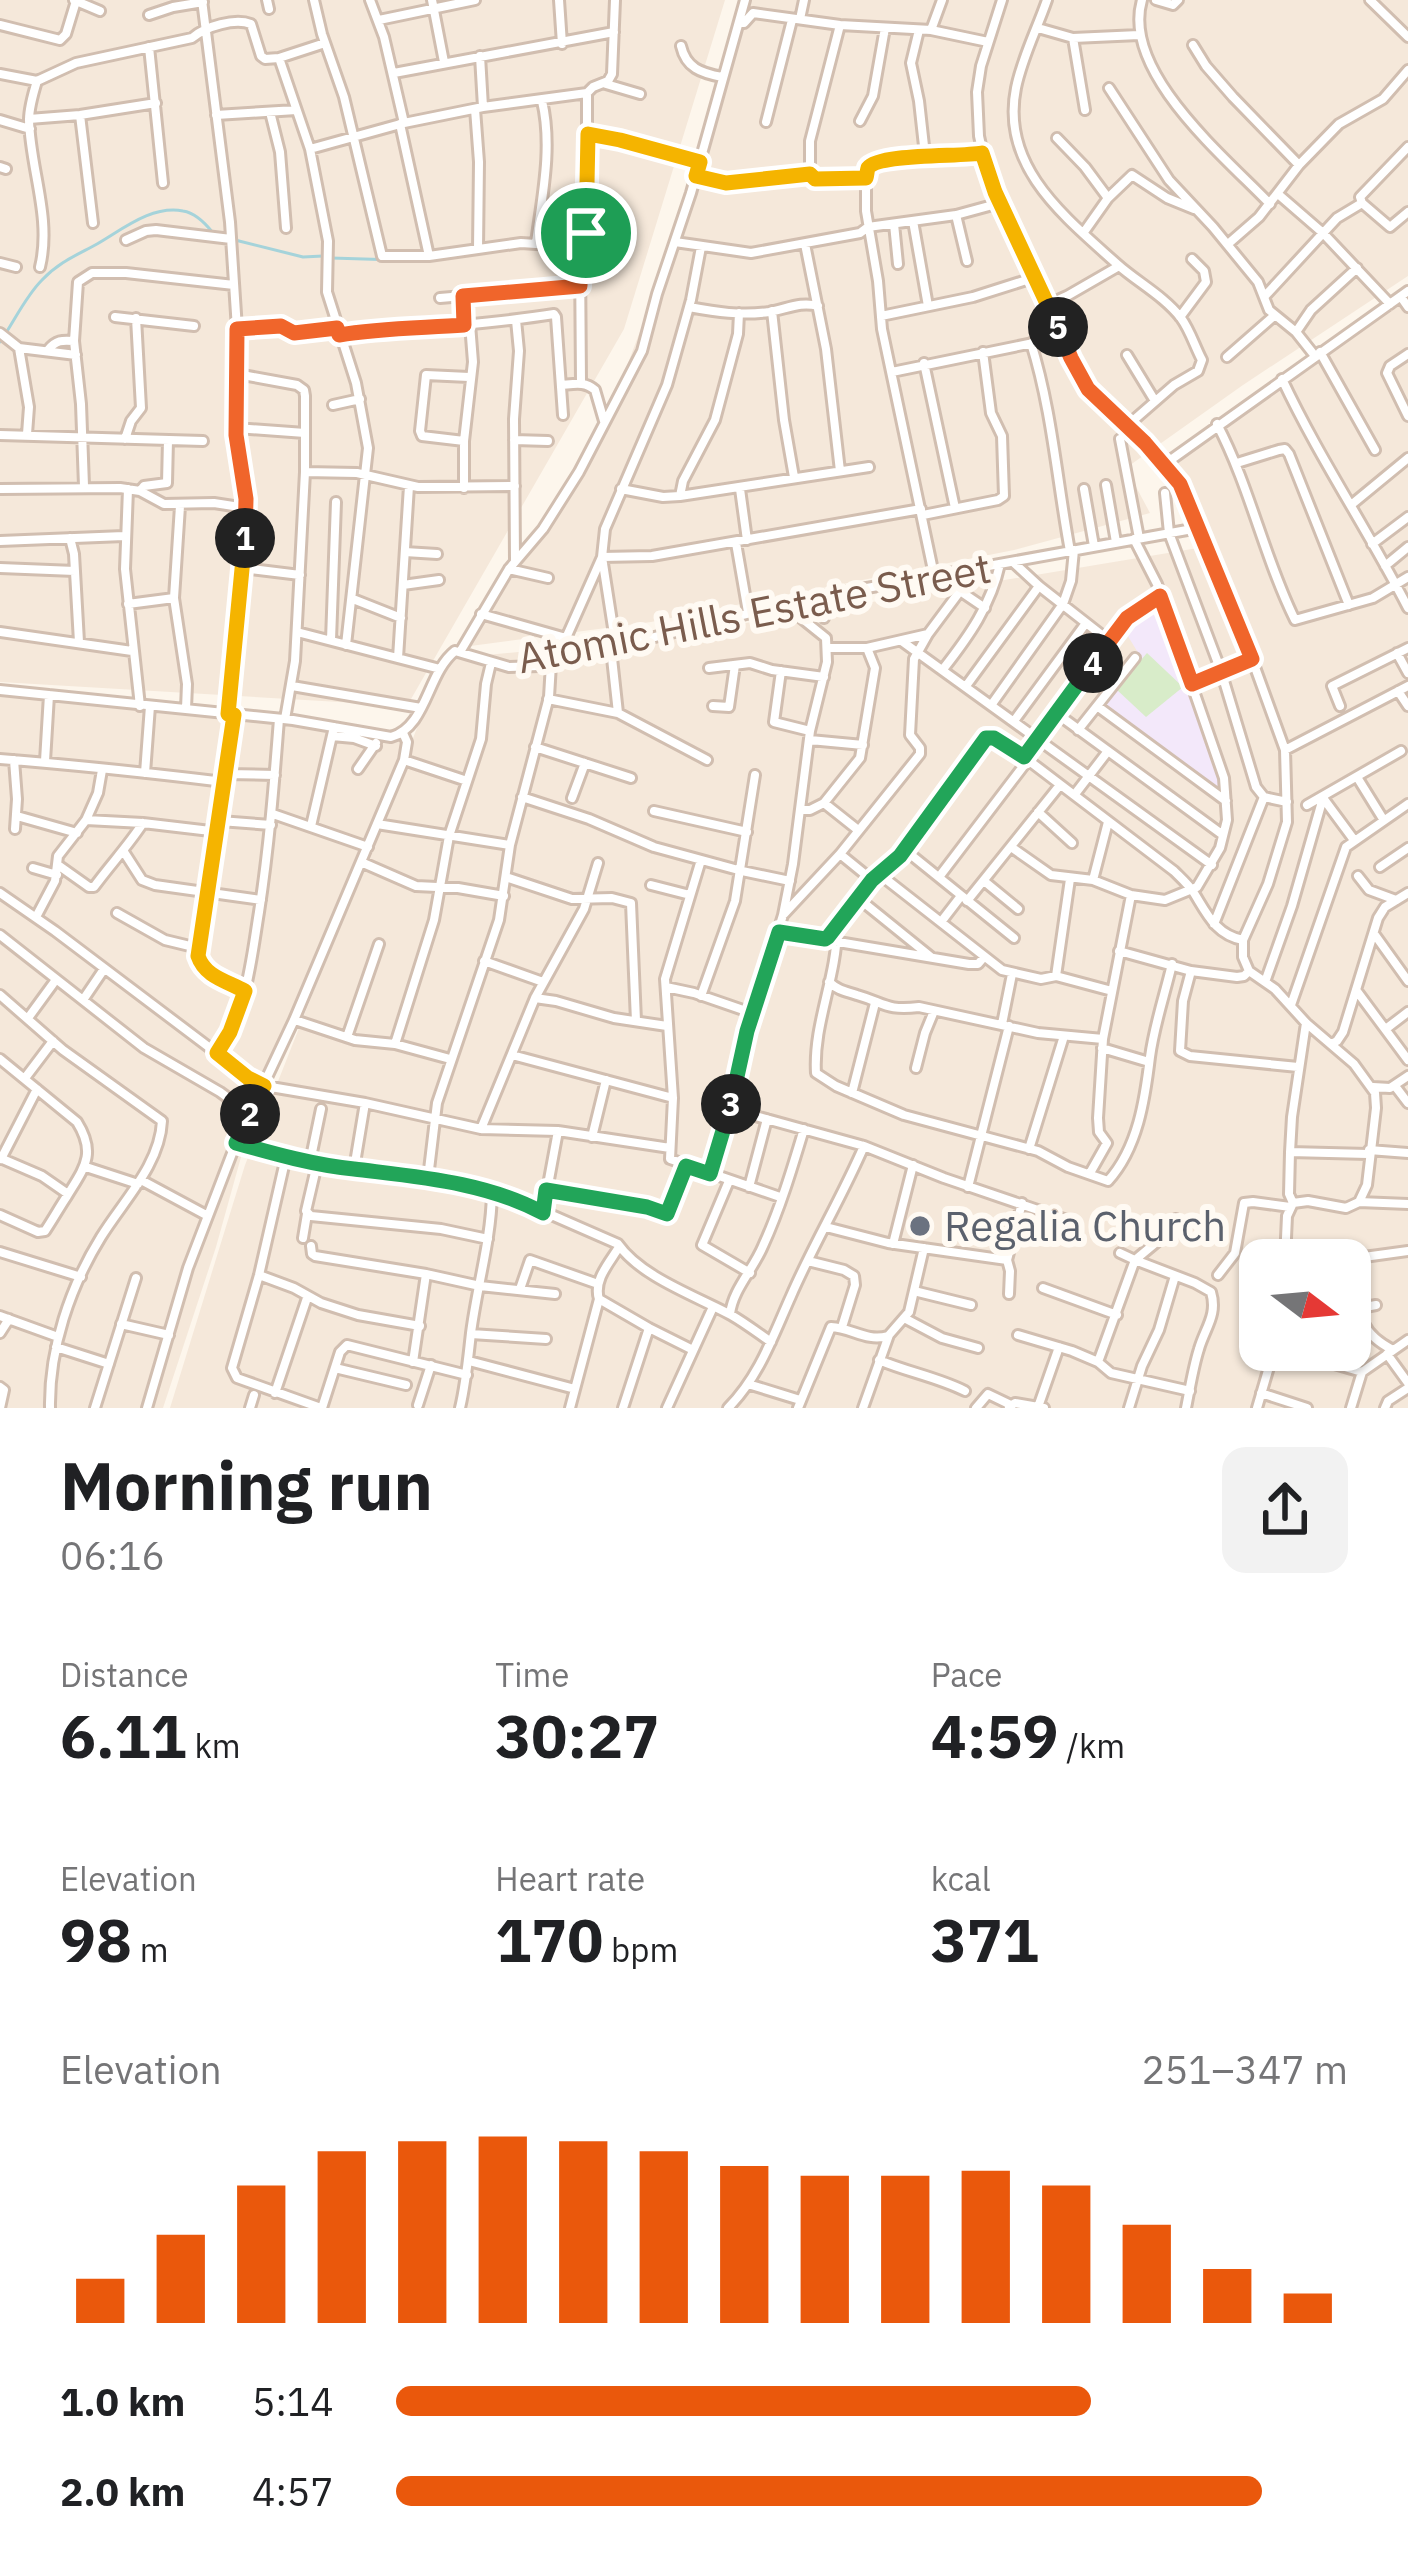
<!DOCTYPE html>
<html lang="en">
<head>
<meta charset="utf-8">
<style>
  :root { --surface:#fff; --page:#f2f2f2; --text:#202124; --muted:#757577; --accent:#ea580c }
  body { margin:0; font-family:"IBM Plex Sans",sans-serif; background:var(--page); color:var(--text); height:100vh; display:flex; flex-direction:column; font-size:45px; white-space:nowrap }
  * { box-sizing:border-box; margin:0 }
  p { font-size:39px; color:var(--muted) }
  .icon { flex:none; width:66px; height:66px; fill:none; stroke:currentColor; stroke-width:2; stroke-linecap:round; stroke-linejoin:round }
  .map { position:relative; height:1408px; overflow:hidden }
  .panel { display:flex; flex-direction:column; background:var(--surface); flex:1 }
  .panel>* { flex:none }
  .needle { width:78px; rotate:106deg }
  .tools { position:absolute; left:1239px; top:1239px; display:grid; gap:24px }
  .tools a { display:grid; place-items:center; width:132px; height:132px; border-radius:24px; background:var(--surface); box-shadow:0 3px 9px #0004; font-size:60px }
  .pin { position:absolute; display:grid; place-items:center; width:102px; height:102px; color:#fff; margin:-51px; border:6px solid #fff; border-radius:50%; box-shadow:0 3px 12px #0007 }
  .km { position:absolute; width:60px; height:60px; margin:-30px; border-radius:50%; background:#222; color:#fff; font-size:33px; line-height:60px; text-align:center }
  .round { display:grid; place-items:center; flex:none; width:126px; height:126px; border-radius:24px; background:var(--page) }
  .summary { display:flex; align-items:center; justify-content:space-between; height:204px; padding:0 60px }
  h1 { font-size:66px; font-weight:800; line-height:90px }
  .stats { display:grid; grid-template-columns:repeat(3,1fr); gap:18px; height:204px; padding:12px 60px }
  .stats div { display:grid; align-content:center }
  .stats b { font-size:60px; font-weight:800 }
  .stats small { font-size:33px; font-weight:400 }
  .stats p { font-size:33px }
  .chart { height:336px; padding:24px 60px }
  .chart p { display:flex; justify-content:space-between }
  .chart svg { width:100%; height:216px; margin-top:12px; stroke:var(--accent); stroke-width:6 }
  ul { padding:0 60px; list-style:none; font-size:39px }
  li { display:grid; grid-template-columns:192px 144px 1fr; align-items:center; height:90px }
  li i { height:30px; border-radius:15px; background:var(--accent) }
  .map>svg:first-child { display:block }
  .residential { fill:#f5e8da; fill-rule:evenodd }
  .education { fill:#f3e8fa }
  .green { fill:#d8ecc9 }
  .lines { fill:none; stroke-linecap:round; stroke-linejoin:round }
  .stream { stroke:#a5d3da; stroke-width:3 }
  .minor-casing { stroke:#d1beb0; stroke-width:14 }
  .minor { stroke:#fff; stroke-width:8 }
  .split-1-casing { stroke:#fff; stroke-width:24 }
  .split-2-casing { stroke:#fff; stroke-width:24 }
  .split-3-casing { stroke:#fff; stroke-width:24 }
  .split-4-casing { stroke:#fff; stroke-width:24 }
  .split-5-casing { stroke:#fff; stroke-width:24 }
  .split-6-casing { stroke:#fff; stroke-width:24 }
  .split-1 { stroke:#f0652b; stroke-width:15 }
  .split-2 { stroke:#f5b400; stroke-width:15 }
  .split-3 { stroke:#22a559; stroke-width:15 }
  .split-4 { stroke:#22a559; stroke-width:15 }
  .split-5 { stroke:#f0652b; stroke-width:15 }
  .split-6 { stroke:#f5b400; stroke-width:15 }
  .worship-dot { fill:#6b7280; stroke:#fffaf3; stroke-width:4.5 }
  .labels { text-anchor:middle; stroke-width:12; stroke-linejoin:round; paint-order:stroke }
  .street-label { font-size:42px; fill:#7a5c4d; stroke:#fffaf3 }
  .worship-label { font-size:42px; fill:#5b616d; stroke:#fffaf3; text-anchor:start }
</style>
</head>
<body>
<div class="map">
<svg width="1408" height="1408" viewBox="0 0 1408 1408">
  <rect width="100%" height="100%" fill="#fdf6ec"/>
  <!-- residential -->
  <path class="residential" d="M0,0H725L624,329L407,706L0,682Z
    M752,0H1408V276L1243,385L1126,468L1150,513L1014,550L651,622L463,647L586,474L686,210Z
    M1408,298V1408H170L245,1165L383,815L258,1096L216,1247L163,1408H0V690L300,721L369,734L403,733L406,756L444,659L643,640L1216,545L1169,460ZM1260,1260H1350V1350H1260Z"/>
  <!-- education -->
  <path class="education" d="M1158,601L1224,796L1100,706L1140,656L1123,628Z"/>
  <!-- green -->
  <path class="green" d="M1147,653L1183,687L1146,717L1116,689Z"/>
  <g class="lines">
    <!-- stream -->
    <path class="stream" d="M235,240L303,257L323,256
      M331,258L397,260
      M0,342C14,322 25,297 42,280C59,262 77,255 97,244C123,229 152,205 183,211C196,213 206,224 213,233"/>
    <defs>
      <path id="minor" d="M74,0L100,11
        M202,0L230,222L237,329V450L246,499L241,590L228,714
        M267,0L269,9
        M314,0L322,34L344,97L382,256H429L521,243L582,247
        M370,0L384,37L404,123
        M432,0L444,62
        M559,0L562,44
        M1002,0L981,66L977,92L979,136L986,168L1000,203L1043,289L1071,359L1088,389L1145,443L1180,484L1252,659L1285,750L1287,822L1268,884L1243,940V957L1249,971L1275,989L1306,1023L1354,1064L1375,1093L1376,1108L1367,1185L1359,1202
        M1047,0C1037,29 1022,58 1016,88C1000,167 1065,217 1117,264C1137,282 1164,296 1181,318C1190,330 1195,347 1202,360L1198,371L1174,385L1128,425
        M1142,0C1121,72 1225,157 1270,204
        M1156,0L1173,5L1178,0
        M1370,0L1408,37
        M149,15L173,7L203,2
        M800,19L804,0
        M379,20L475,0
        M739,23H744L753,13L840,25L931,30L988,42
        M0,25L60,40L66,34L76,1
        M1038,28L1073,38L1139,35
        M919,30L911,63L919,101L925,155
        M931,30L942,0
        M1073,38L1085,110
        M1193,45L1206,66L1233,97L1299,165
        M681,46C686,68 701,73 722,77
        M149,47L163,183
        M480,56L483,107
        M279,58L310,149L328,241L327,292L356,383L368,448L346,645
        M394,73L614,32
        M0,74L37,81L76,63L192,38C206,26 235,18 251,24L261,56L265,59L279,58L325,43
        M37,81C33,94 29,107 29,120C30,168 52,218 40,267
        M606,84L640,94
        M1109,88L1169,180L1213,227L1258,282L1269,310L1296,332L1315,356
        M475,109L479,162L478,249
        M270,112L280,152L286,228
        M80,115L93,223
        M216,115L296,110
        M29,119L80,115L156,103
        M0,120L30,129
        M860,121L873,96L885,28
        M766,122L792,20
        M400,124L429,256
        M588,134L620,140L700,162
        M1057,138L1085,167L1108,198
        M1408,147L1360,197L1362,203L1390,227L1408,212
        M310,149L404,123L483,107L587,93L593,87L608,81L612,74L615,0
        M0,167L6,169
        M810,174V141L840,25
        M696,176L726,183L810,174L818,179L866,178
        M1278,194L1323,233L1390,304
        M956,215L967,261
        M913,221L928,306
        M894,224L898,264
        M1084,232L1108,198L1132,175L1167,198L1194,209
        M126,240L146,231L156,230L231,239
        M675,242L751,253L860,233L868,227L956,215L1000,203
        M536,243C542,197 553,147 542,101
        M805,244L826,349L840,471
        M1228,244L1259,217L1299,165L1339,124L1383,99L1408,70
        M0,263L16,267
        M463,296L464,324
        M1264,297L1337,218L1362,203
        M1401,297L1408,307
        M440,298L580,286
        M1049,304L1067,296L1119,266
        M689,307C716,312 741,316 769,312C787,309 800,301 818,306
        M772,311L784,420L794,477
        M881,316L973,297L1036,277
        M115,317L194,326
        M1180,317L1206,282L1204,271L1192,259
        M237,329L282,326L294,333L337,329
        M1296,332L1311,310L1357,268
        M0,333L19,348L29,407L27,434
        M339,335C361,331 382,332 404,330C454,326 504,322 554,314L556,317L563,415
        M1031,343C1052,410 1057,481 1070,551
        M19,348L76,355
        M48,350C56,340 62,340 74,341
        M1320,352L1375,450
        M1408,354L1390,366L1387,373L1408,416
        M1127,355L1155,401
        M1227,357L1275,315
        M924,363L955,508
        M892,372L1062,337
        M237,374L297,385L304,390L305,396V472L295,661L285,719
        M1282,379C1319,458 1368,530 1408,608
        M581,383L580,257L587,228V93
        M561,385C574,384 585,381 595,390L604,421
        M333,405L360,399
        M1217,424C1250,487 1264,557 1295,620L1373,598L1408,577
        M236,428L305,433
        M0,435L203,441
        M125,439L131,421L141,408L136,318
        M1120,439L1139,538
        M514,440L548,441
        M464,441L422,436L420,431L426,375L469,377
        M1237,463L1279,450L1285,449L1289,454L1349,605
        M1165,464L1408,291
        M305,472L357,473L418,487L515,486
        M1106,485L1116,542
        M84,486L81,404L74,341L78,282L92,273H126L234,285
        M464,488V441L473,362L470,324
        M0,489L120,488L140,491L164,504L214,503L246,508
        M128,489L125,569L140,706
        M621,489L663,497L680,496L869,467
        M740,489L747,540
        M1084,489L1094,546
        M140,491L144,486L167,483L168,440
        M1165,493L1169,533L1221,671L1256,787L1264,797L1287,802
        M680,496L683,481L715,420L738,334L739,313
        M1351,505L1408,458
        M180,506L174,598L187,684L186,709
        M923,515L998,500L1004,496L1002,436L991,413L983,352
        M70,538L74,554L79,642
        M0,541L124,536
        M736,543L748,612
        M1372,544L1408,517
        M405,552L437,554
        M515,560L514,419L519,351L516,320
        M1013,562L1039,586L1108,640
        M1385,566L1408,547
        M0,568L75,571
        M243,568L300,575
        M509,569L548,578
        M934,575L882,329L878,281L866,211V178L868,168L876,163L925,155L982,153
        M403,585L439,580
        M819,596L824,618
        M353,599L401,618
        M128,604L174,598
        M481,614L566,638
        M0,632L132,651
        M297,632L440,669
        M331,640L336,502
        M903,642L1212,865
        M616,647L602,557L605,529L667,385L691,300L701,247
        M828,648H867L928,634L960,591L985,608
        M611,649L618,713
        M460,652L509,569L543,529L579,472L642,351L657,294L691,193L745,0
        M1397,653L1408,673
        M398,658L409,486
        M568,659L566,638L602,557L652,556L921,509
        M709,668L750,663L772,670L824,677
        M944,668C969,636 991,605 1000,564
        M781,671L774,722L810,731
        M1192,684L1251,659
        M292,686L421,708
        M966,686L1039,586
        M0,690L293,720L391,737C427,727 427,673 455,651L509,667L539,666L806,599L1198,528
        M1398,691L1408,706
        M548,699L618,713L707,760
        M992,704L1063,604L1071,581L1074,550
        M713,706L729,707L735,665
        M1097,706L1226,801
        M1340,706L1332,686L1408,648
        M1056,713L1223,835
        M234,715L198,956C205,977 227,982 245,991
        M1014,721L1086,623
        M1078,730L1135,658
        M332,736L354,738L376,746
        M810,740L863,745
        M535,747L631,778
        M1285,750L1408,686
        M1024,757L1118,629L1137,611L1160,596
        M0,759C75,765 150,773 224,782
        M14,760L17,799L15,829
        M404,760L467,781
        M45,761L49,695
        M358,769L376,743
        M145,773L150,706
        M226,774L275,775
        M1357,777L1383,819
        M1075,794L1108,751
        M522,797L589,819L654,847L742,871L790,881
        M572,798L585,763
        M1323,798L1354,840
        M824,803L858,830
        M1307,805L1401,751
        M800,810H810L824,803L860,758L875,668L867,648
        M654,811L747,832
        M1038,812L1072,843
        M273,814L368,847
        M17,816L77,833
        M86,820L143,823L219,832
        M220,821L271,825
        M377,824L510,845
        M311,826L334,727
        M1011,847L1051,875L1093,880L1131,895L1165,900L1197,887L1220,848L1227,820L1224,778L1157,584L1134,539
        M905,850L1014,938
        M124,852L142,880L155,885L261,900
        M840,854L872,880
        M701,860L665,979L673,1098L670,1159L780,1197
        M361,862L416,886L458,888L504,896
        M58,865L89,887H94C110,865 128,846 143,823
        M1380,867L1408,848
        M33,868L57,875
        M878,873L1002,970L1041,979L1056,976L1112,991
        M1358,876L1369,890L1396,900
        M506,877L572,899L612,898L631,903L636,1021
        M939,877L1028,760
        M1093,880L1108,822
        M984,881L1018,909
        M651,885L690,895
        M0,893L55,931L259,1085L365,1103L481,1129L558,1131L670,1148
        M858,898L931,957
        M967,901L1060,785
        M117,913L165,940L198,948
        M784,914L840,854L920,754V748L910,735L914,659L928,634
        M36,917L55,881L58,856L86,820L98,793L102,770
        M941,922L961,896
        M1214,924L1264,797
        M837,928C837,977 813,1024 816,1073L836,1086L904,1115L1038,1151L1068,1167L1108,1181C1138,1148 1145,1099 1150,1057C1154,1026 1165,994 1172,964
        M779,932L969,964H978L984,957
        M0,935L144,1048L220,1092L231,1100L238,1113L250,1111
        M1375,935L1408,981
        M825,939L837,928L872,880L900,856L982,743L990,737L1028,760L1174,871C1181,878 1189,885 1194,893C1207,914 1216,935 1243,940
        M1119,951L1191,971L1237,977L1244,976L1249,971
        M484,961L543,982
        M1191,971L1183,1001L1180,1051L1190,1056L1298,1067
        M1056,976L1070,879
        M829,982C839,991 845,991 857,995C885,1003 886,1011 919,1007L1038,1033L1103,1039
        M1265,982L1292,906L1323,798
        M666,987L694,993L752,1013
        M1356,990L1408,1060
        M0,995L63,1050L162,1121C160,1165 123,1201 101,1237C70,1287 49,1349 50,1408
        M701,996L735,901L755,775
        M535,998L556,1001L614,1018L667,1026
        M83,1000L104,969
        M1291,1005L1346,847L1408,804
        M28,1018L55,981
        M295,1020L355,1040L395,1044L450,1059
        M1306,1023L1292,1117L1290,1152L1368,1154
        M1002,1024L1012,974
        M1387,1028L1408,1012
        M347,1037L379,944
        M395,1044L434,920L449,836L481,739L486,684L491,663
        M1331,1044L1337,1041L1343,1032L1378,918L1385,907L1408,893
        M1102,1048L1149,1062
        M217,1053C247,1012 251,961 259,912C269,848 274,784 279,719
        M512,1055L673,1098
        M0,1059L77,1122C97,1154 84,1168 67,1196C59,1208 53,1219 45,1231L38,1232L0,1215
        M916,1068L925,1033L934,1011
        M25,1078L53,1041
        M1395,1086L1408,1103
        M1373,1087L1390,1088L1408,1076
        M852,1093L875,1003
        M730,1109L864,1146L944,1178L1070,1221
        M481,1129L535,998L584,909L598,863
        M592,1137L606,1080
        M236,1143L317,1164L428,1178L508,1196L618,1244C641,1277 696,1296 731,1315C745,1323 758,1333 771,1342
        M1029,1149L1064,1036
        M1369,1150L1408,1153
        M1290,1152L1289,1194L1293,1203
        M286,1157L259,1275L232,1368L237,1378L321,1408
        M0,1158L42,1176L68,1194
        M1,1159L37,1089
        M310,1162L321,1109
        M317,1164L306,1211L311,1216L441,1229L488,1239
        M86,1167L138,1184
        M354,1169L365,1103
        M1090,1173L1107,1143L1099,1132L1098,1118L1103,1039L1131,895
        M711,1174L730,1109L747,1031L783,915L793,864L810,731L827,662L826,638L785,605
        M428,1178L437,1103L499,920L510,845L549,697L551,664
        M141,1180L208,1216
        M729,1181L702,1245L750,1273
        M749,1187L767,1119
        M968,1187L1009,1026
        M546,1190L647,1207L667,1214L686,1166
        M543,1212L558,1131
        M826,1227L888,1243L1007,1260
        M303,1238L307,1214
        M893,1244L913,1165
        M311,1246L312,1254L315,1256L426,1274L413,1362
        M619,1247C610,1262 593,1280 599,1299L649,1328L693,1350
        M1286,1248L1364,1257L1408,1251
        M0,1252L81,1277
        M1120,1253L1135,1260L1159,1240L1176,1219
        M1285,1260L1287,1216L1293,1203L1308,1201L1346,1208L1359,1202L1408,1204
        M808,1261L844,1270L854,1276L855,1285L842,1327
        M426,1274L480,1286L555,1294
        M259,1275L294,1288L321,1303L358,1315L420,1326
        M1218,1275L1235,1253L1244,1203L1253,1202L1290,1207
        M1359,1285C1359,1319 1362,1334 1393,1350
        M1043,1288L1117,1315
        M520,1289L530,1260L598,1284
        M914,1291L971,1305
        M1009,1294L1010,1271L1007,1260L1022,1203
        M1350,1306L1360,1308L1376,1305
        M730,1314C733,1289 753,1270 763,1246C780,1209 792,1169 804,1129
        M0,1316L58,1337
        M906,1319L942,1338L978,1348
        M121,1324L169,1335
        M0,1333L9,1319
        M471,1334L546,1339
        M1018,1335L1072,1351L1098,1362L1111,1373L1190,1391
        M56,1347L109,1364
        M1286,1350L1362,1372
        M1387,1354L1408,1383
        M879,1360C907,1372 937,1377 965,1391
        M469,1361L575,1389
        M1098,1362L1135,1260L1195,1283L1211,1292C1218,1315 1205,1328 1199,1349C1193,1368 1190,1388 1186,1408
        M335,1368L406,1385
        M748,1384L800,1400
        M0,1387L4,1390L0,1408
        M275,1393L307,1298
        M1261,1393L1307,1408
        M418,1405L431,1365
        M1009,1407L1015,1403L1044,1408
        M1038,1407L1059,1347
        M95,1408L136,1278
        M147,1408L188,1268L236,1143L294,1020L404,760L407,742L403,733
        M250,1408L254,1395
        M322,1408L340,1352L347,1345L467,1375
        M460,1408C466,1383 468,1359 471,1333C477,1286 491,1241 492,1193
        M570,1408L599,1299
        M623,1408L649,1328
        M667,1408L713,1307
        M728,1408C759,1377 773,1336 791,1296C813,1245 842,1197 864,1146
        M798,1408L831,1327C852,1328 866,1342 888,1336
        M863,1408L889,1335L909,1312L924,1248
        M976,1408L988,1394L1011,1405
        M1129,1408L1142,1366L1159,1330L1175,1276
        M1257,1408L1274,1350
        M1351,1408L1362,1372L1408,1340
        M1385,1408L1388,1401L1408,1388"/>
    </defs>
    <!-- minor casing -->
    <use href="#minor" class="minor-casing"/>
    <!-- minor -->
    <use href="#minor" class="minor"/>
  </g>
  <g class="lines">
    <defs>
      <path id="split-1" d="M245,538L246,499L236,435L237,329L281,326L294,333L337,328L339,335C379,328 423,328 464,325L463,296L580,286V257L586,233"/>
      <path id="split-2" d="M245,538L228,714L234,715L198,956C205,977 227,981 245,991L230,1032L217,1053L248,1078L264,1086L250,1114"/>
      <path id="split-3" d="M250,1114L236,1143C275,1154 314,1165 354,1169C418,1177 486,1182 543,1213L546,1190L647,1207L667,1214L686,1166L710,1174L731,1104"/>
      <path id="split-4" d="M731,1104L747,1031L779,932L825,939L828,937L872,880L900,856L986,738H994L1024,757L1093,663"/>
      <path id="split-5" d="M1058,327L1071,358L1088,389L1145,443L1180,484L1252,659L1192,684L1160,596L1127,618L1093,663"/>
      <path id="split-6" d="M586,233L588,134L620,140L700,162L696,176L726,183L810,174L815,179L866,178C867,175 867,171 868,168C879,153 961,157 982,153L995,192L1058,327"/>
    </defs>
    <!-- split-1 casing -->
    <use href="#split-1" class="split-1-casing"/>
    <!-- split-2 casing -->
    <use href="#split-2" class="split-2-casing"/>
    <!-- split-3 casing -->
    <use href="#split-3" class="split-3-casing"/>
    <!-- split-4 casing -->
    <use href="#split-4" class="split-4-casing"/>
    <!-- split-5 casing -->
    <use href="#split-5" class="split-5-casing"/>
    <!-- split-6 casing -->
    <use href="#split-6" class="split-6-casing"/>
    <!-- split-1 -->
    <use href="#split-1" class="split-1"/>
    <!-- split-2 -->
    <use href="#split-2" class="split-2"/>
    <!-- split-3 -->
    <use href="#split-3" class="split-3"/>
    <!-- split-4 -->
    <use href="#split-4" class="split-4"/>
    <!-- split-5 -->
    <use href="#split-5" class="split-5"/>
    <!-- split-6 -->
    <use href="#split-6" class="split-6"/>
  </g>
  <!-- markers -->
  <circle class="worship-dot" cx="920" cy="1226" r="12"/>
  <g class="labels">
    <!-- street labels -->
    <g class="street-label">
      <text transform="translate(754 613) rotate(-11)" y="15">Atomic Hills Estate Street</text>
    </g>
    <!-- worship labels -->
    <g class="worship-label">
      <text x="944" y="1241">Regalia Church</text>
    </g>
  </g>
</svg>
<div class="tools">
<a><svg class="needle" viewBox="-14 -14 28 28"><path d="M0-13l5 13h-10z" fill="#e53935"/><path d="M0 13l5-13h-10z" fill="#757577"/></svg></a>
</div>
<div class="pin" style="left:586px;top:233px;background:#1e9e55"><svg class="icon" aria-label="arrive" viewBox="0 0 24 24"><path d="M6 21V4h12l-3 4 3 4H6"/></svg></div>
<b class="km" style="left:245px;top:538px">1</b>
<b class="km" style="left:250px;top:1114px">2</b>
<b class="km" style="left:731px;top:1104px">3</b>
<b class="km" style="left:1093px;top:663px">4</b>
<b class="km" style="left:1058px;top:327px">5</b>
</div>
<section class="panel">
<div class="summary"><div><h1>Morning run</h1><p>06:16</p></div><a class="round"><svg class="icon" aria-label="share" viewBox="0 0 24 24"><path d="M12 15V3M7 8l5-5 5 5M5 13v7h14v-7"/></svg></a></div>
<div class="stats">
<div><p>Distance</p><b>6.11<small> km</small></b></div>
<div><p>Time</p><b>30:27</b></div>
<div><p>Pace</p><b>4:59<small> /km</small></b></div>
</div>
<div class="stats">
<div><p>Elevation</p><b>98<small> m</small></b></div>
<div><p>Heart rate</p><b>170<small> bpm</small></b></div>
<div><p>kcal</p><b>371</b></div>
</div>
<div class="chart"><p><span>Elevation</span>251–347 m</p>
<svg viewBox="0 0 160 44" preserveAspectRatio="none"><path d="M5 44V35M15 44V26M25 44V16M35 44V9M45 44V7M55 44V6M65 44V7M75 44V9M85 44V12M95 44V14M105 44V14M115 44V13M125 44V16M135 44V24M145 44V33M155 44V38"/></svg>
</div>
<ul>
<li><b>1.0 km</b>5:14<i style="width:73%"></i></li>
<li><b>2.0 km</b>4:57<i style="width:91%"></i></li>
</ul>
</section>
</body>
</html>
